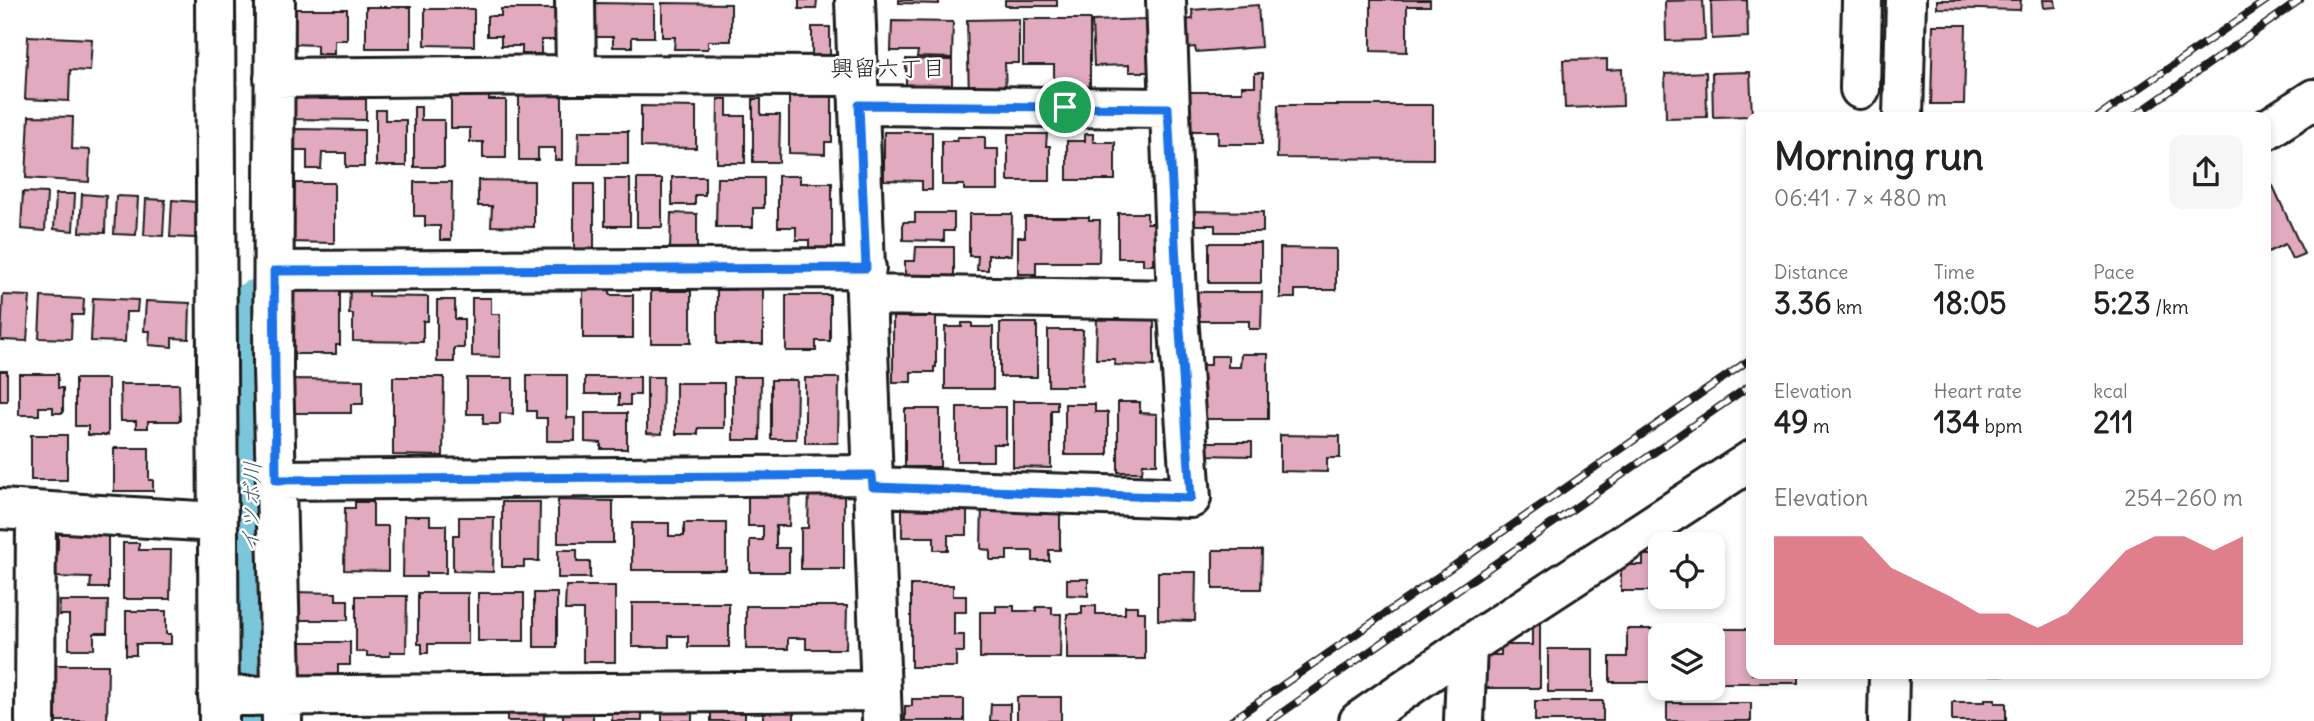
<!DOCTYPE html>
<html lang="en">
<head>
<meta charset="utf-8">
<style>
  :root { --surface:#fff; --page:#f6f6f6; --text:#222; --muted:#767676; --accent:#d1495b }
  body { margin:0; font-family:Delius,"Klee One",sans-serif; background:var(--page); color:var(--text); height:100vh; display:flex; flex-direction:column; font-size:26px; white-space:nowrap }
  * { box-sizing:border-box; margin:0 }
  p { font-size:23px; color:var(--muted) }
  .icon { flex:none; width:38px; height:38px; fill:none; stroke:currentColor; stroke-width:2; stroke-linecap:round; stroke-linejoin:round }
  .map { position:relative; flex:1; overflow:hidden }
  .panel { position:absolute; left:1746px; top:112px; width:525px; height:567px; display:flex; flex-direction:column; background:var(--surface); border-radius:14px; box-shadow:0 4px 10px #0003 }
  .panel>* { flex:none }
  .buttons { position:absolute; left:1648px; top:532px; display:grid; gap:14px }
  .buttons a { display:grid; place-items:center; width:77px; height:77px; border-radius:14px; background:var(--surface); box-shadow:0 4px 10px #0003; font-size:35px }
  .pin { position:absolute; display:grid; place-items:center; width:60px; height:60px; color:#fff; margin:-30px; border:4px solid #fff; border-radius:50%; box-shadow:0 2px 7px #0007 }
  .round { display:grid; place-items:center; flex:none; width:74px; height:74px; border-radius:14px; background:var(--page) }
  .summary { display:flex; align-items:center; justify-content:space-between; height:119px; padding:0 28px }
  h1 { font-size:38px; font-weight:800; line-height:52px }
  .figures { display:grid; grid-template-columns:repeat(3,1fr); gap:10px; height:119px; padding:7px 28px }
  .figures div { display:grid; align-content:center }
  .figures b { font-size:30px; font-weight:800 }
  .figures small { font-size:19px; font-weight:400 }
  .figures p { font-size:19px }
  .chart { height:196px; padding:14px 28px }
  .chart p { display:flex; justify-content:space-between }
  .chart svg { width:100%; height:126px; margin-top:7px; fill:var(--accent); opacity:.7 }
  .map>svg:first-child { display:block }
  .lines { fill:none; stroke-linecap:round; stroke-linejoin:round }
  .river { stroke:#7cc6db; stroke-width:65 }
  .building { fill:#e2aabf; stroke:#1c1c1c; stroke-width:2 }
  .minor-casing { stroke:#1c1c1c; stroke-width:44 }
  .major-casing { stroke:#1c1c1c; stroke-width:44 }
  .minor { stroke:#fff; stroke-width:38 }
  .major { stroke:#fff; stroke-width:38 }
  .rail-casing { stroke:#1c1c1c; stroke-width:8 }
  .rail { stroke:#fff; stroke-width:5; stroke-dasharray:16; stroke-linecap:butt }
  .route-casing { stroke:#fff; stroke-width:14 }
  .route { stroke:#1a73e8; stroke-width:9 }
  .labels { text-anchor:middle; stroke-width:5; stroke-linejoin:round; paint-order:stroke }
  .neighbourhood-label { font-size:23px; fill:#1c1c1c; stroke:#fff }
  .water-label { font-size:23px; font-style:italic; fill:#426068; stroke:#fff }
</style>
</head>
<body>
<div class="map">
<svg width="2314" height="721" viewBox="0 0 2314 721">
  <rect width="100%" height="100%" fill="#fff"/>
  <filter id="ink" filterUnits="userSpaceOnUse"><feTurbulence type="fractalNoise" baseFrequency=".0143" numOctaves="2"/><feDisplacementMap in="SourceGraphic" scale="14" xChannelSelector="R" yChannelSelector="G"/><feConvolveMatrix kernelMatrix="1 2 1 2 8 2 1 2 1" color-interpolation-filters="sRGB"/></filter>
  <g filter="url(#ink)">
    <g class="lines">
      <!-- river -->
      <path class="river" d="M254,721L249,585L258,312"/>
    </g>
    <!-- building -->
    <path class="building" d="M799,0H817L816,9H799Z
      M899,0H939V4L899,3Z
      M1005,0H1057V6H1005Z
      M1371,0H1430V6H1407V52L1371,51Z
      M1703,0L1705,40L1666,41L1665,1Z
      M1747,0L1748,37L1712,39L1711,1Z
      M1937,0H2021L2020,10L1937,8Z
      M2043,0H2055L2056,7L2044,8Z
      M596,3L654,4V37H632V47H613V37H596Z
      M662,3L731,4V41H708V49H674L675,37H662Z
      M1258,5L1261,47L1196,52L1195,47L1186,48L1184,20L1193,19L1192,10Z
      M366,7H411V48H366Z
      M292,9H347V40H334V54H317V45L292,44Z
      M425,9H474V46L425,45Z
      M501,9H555V40H541V54H522V46H501V36H487V16H501Z
      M1019,19V63H1005L1006,96H969L967,20Z
      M1023,19H1090V96H1054V65H1023Z
      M1147,19L1149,72H1129V65L1094,66L1092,21Z
      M892,21L953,22L952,58L917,57L918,51H891Z
      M1933,25H1966L1964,104H1931Z
      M812,27H830V59H812Z
      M28,36L92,39L90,71L70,70L69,101L25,99Z
      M906,59L952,60V92L906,90Z
      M1607,59V70L1622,69L1623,106L1565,108L1563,60Z
      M1706,72L1707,117L1666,118L1665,74Z
      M1750,72L1752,116L1713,117L1712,73Z
      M1255,73H1263L1262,144H1218V131H1185V92H1242V86H1255Z
      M451,89H489V100H506V158H483V142H470V128H451Z
      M297,92H319V99H366V120L285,119V99H297Z
      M789,93L832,94V142H825V154L789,153Z
      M519,94L562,95V160H555V148H538V160H519Z
      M718,99H727V116H745V163H717Z
      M753,99H761V115H780L779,162H753Z
      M1278,105H1433V159L1277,158Z
      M641,106L696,107V148L641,147Z
      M414,107H421V120H444V167H414Z
      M376,110H385V120H406V166H376Z
      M29,116L73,117L72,149L90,150L89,182L26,178Z
      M292,129L364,130V167H346V153H322L321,169H307V150H292Z
      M579,131H628V164H578Z
      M884,132H932V190H922V181L884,180Z
      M1008,134H1047L1046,146H1050V181H1008Z
      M1085,134H1093V142H1115V180H1067V141H1085Z
      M958,137H985V149H998V190H964V185H942V141H957Z
      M778,176H800V183H832V250H809V240H796V227H778Z
      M672,177H705V195H695V205H672Z
      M717,178H764V208H753V227H716Z
      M605,179H630V226H605Z
      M637,179H662V227H637Z
      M478,180L534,181V227L491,226L492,206H478Z
      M414,182H452L451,240H440V226H425V216H414Z
      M288,183H334V243L288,242Z
      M574,184H594V250H574Z
      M2273,186L2304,254L2292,259L2285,244L2266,253V189Z
      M23,192L47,193L45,231L21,229Z
      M56,194H75L73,231L54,229Z
      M82,194L106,196L105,233L80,232Z
      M116,196L138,197L136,235L114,234Z
      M146,199L165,200L163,236L144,235Z
      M172,200L197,202L195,238L170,237Z
      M1190,211L1263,212V232H1215V225H1190Z
      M671,213L697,214V250H670Z
      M915,213H954V231H944V241L903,240V222H915Z
      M1118,213H1147V223H1158V258H1153V265H1143V258H1118Z
      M969,214H1012L1011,255H988V270H977L978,256H969Z
      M1025,217H1089V220H1100L1099,262H1036V274H1018V237H1025Z
      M1209,243H1261V283H1209Z
      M916,247H954V282H905V261H915Z
      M1280,248L1336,249V290H1295V298H1280Z
      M583,282L610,283V295H633V338H583Z
      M735,285H763V344H717V290H735Z
      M350,287H369V296L428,297V321H423V342L353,341V314H349Z
      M294,289L340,290V345H336V354H294V327H288V298H294Z
      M651,291H691V343H651Z
      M1196,292H1262L1261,329H1249V321H1195Z
      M3,295L30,296L27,341L1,340Z
      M786,295H830V341H816V351H786Z
      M41,297L84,299L83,315H72L71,339L39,338Z
      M93,298L138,300L137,312H126L125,342L91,341Z
      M472,298H491V314H500V357L472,356Z
      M437,300H455V319H464V348H454V362H437Z
      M146,301L190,303L189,339L172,338V347L149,345L150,331H144Z
      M893,317H936V367H934V372H911V382H893Z
      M1097,317H1154V366L1115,365V359H1096Z
      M962,323H972V327H993V389H945V327H962Z
      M1000,323H1037V377H1000Z
      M1048,330H1083L1082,386H1048Z
      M1241,354H1268V419H1202V368H1195V356H1201V365H1211V356H1228V367H1240Z
      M0,371H7V401H0Z
      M19,374H58V388H63V413H53V407H39V415H19Z
      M527,375H567V418H575V441H547V418H536V411H527Z
      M393,377H444L443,456L393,455Z
      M585,377H640V395H630V405H619V394H585Z
      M647,377H663L662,434L647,433Z
      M733,377H761L760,440H733Z
      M467,378H513V414L500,413V424H483V414H467Z
      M805,378H839L838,443H805Z
      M75,379H108V435H88V426H75Z
      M294,379L363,380V404H351V413H294Z
      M771,380H797L796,439H771Z
      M676,383H724V428H698V434H676Z
      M120,384H179L180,421H148V428H136V421H121Z
      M1013,401H1057V410H1051V468L1013,467Z
      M1118,402H1140V413L1157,414V464H1143L1142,472H1118Z
      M1065,404H1095V412H1108V455H1065Z
      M957,407H1006V444H993V461H957Z
      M905,409H940V467H905Z
      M585,413H627V449H601V443L585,442Z
      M31,435H67V480H31Z
      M1280,435L1340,436V458H1327V472L1280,471Z
      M1198,442H1252V456L1198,455Z
      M114,448H149V480H153V491H114Z
      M748,489H790L789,526H776V548H789V572H750V540H763V526H748Z
      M809,489L844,490V569H801V528H808Z
      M558,500L613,501V543H558Z
      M355,502H373V526H388V571L344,570L345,508H355Z
      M502,502H540L539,561H524V567H502Z
      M982,502L1060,503V550H1049V561H1033V551H1007V560H990V550L981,549Z
      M902,503H967V535H948V550H934V537H902Z
      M404,516H430V525H446V573H426V577H403Z
      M459,517H494L493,572L453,571V535H459Z
      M632,523H669V536H684V523H726V570H632Z
      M77,531H108V588H90L91,578L52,577V549H58V534H77Z
      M1664,540H1686V544H1664Z
      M123,543H139V550H171L170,599H123Z
      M558,550H577V562H590V578H558Z
      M1213,550H1262L1261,589H1213Z
      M1643,555H1657V591H1621V565H1643Z
      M1158,572H1196L1195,621L1158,620Z
      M1067,579H1088V596L1067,595Z
      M911,585H953V596H966V612H954V635H964V652H956V667H911Z
      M566,586H615V662H583V610H565Z
      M294,592L336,593V600H348V620H294Z
      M418,593H468V644H428V653H422V644H418Z
      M478,593H524V641H478Z
      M534,593H557V647H534Z
      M356,596H407L406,652H390V656H367V652H356Z
      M60,601H108L107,633H94V649H69V615H59Z
      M632,603H729V647H688V636H669V647H632Z
      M746,606H847L846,649H806V638H788V649H746Z
      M996,606H1014V611H1036V607H1052V614H1061L1060,658H980V612H996Z
      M1082,606H1096V614H1125V606H1137V612H1145V659H1067V614H1082Z
      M126,611H166V634H171V644H136V655H126Z
      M1532,622H1540V688H1477V662H1487V655H1501V645H1532Z
      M1627,629H1682V635H1661V682H1610V657H1627Z
      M1711,629H1752V674H1799V683H1713V635H1711Z
      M294,642H350V665H338V675H300V667H294Z
      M1548,649H1593V692H1548Z
      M54,665H108L107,721H54Z
      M1922,674H2006V675H1922Z
      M1017,697H1061V721H1017Z
      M912,699H964V721H905V706H912Z
      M1985,699H1995V703H2006V721H1952V702H1985Z
      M1535,701H1603V721H1535Z
      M1667,703H1751V721H1667Z
      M991,704H1010V721H990Z
      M507,710H544V721H507Z
      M563,710H593V721H563Z
      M612,710H642V721H612Z
      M662,710H692V721H662Z
      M711,710H745V721H711Z
      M763,710H794V721H763Z"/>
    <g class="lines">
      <defs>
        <path id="minor" d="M215,0L219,721
          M275,0L273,369L282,721
          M575,0L576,75
          M855,0L882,721
          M274,78L576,75L858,76
          M1860,89L1862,0
          M859,105L1169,108
          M2266,130L2314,99
          M274,271L866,268
          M867,295L1177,300
          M276,480L872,475
          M873,487L1191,498L1177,300L1166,0
          M0,509L216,522
          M218,696L881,691
          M35,721L36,511
          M1359,721L1467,646L1752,460
          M1464,721L1467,646"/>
        <path id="major" d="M1903,117L1906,0
          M1888,721L1889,674"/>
      </defs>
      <!-- minor casing -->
      <use href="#minor" class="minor-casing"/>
      <!-- major casing -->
      <use href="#major" class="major-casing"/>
      <!-- minor -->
      <use href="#minor" class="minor"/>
      <!-- major -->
      <use href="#major" class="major"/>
      <defs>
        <path id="rail" d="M2098,117L2267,0
          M2133,117L2300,0
          M1231,721L1752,358
          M1270,721L1752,384"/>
      </defs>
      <!-- rail casing -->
      <use href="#rail" class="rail-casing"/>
      <!-- rail -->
      <use href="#rail" class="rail"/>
    </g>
  </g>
  <g class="lines" filter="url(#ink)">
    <defs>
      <path id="route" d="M859,105L1168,108L1178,300L1191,498L873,487L872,475L276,480L274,271L866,268Z"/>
    </defs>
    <!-- route casing -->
    <use href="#route" class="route-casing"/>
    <!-- route -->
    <use href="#route" class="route"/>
  </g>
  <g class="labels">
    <!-- neighbourhood labels -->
    <g class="neighbourhood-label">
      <text x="888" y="76">興留六丁目</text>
    </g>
    <!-- water labels -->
    <g class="water-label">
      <text transform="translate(251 507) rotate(-88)" y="8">イツボ川</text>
    </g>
  </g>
</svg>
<div class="buttons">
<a><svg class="icon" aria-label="locate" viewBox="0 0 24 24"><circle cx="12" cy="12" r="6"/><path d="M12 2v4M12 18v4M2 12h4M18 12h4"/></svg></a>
<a><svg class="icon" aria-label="layers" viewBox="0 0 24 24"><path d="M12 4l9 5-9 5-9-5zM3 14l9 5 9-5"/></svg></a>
</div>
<div class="pin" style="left:1065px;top:107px;background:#1e9e55"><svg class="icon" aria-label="arrive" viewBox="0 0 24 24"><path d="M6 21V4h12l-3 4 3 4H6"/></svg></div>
<section class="panel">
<div class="summary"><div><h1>Morning run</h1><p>06:41 · 7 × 480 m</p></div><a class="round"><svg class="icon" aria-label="share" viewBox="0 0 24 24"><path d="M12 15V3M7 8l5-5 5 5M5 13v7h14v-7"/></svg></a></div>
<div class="figures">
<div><p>Distance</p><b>3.36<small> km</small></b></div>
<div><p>Time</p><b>18:05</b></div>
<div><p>Pace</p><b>5:23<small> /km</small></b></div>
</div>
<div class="figures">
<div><p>Elevation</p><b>49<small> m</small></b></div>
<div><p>Heart rate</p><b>134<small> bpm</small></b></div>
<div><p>kcal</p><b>211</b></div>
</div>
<div class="chart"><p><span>Elevation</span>254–260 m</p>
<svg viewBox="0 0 160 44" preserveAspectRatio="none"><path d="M0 44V6L10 6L20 6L30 6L40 17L50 22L60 27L70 33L80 33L90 38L100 33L110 22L120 11L130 6L140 6L150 11L160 6V44z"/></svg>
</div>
</section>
</div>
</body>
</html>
